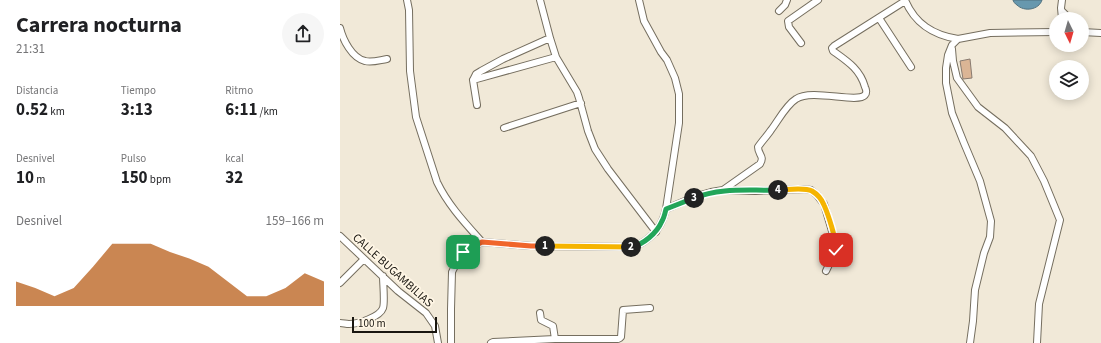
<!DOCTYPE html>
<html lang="es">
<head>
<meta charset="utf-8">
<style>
  :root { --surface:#fff; --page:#f6f6f6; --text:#202124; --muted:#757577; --accent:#b45309 }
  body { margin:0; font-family:"Source Sans 3",sans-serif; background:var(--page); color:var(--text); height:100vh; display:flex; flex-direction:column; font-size:15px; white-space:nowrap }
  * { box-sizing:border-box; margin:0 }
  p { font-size:13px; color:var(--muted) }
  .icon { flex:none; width:22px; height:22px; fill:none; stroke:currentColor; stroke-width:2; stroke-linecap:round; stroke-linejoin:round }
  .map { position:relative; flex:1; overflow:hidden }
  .panel { display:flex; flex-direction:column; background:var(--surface); width:340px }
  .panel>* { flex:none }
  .needle { width:26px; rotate:175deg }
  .fabs { position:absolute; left:709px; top:12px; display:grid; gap:8px }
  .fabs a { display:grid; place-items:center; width:40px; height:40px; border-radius:50%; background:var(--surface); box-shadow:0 2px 10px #0003; font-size:20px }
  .scale { position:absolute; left:12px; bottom:10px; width:85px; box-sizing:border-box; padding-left:4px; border:2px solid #191610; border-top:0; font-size:11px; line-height:14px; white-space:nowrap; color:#191610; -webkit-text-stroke:3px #fff6e5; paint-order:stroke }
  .pin { position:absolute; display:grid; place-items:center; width:34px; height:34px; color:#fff; margin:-17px; border-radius:8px; box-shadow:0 2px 6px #0006 }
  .km { position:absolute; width:20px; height:20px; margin:-10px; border-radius:50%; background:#222; color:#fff; font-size:11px; line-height:20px; text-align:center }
  .round { display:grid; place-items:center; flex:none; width:42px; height:42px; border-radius:21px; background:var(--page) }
  .summary { display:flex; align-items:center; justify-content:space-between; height:68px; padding:0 16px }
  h1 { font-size:22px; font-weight:700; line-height:30px }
  .figures { display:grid; grid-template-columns:repeat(3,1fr); gap:6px; height:68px; padding:4px 16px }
  .figures div { display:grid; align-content:center }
  .figures b { font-size:17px; font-weight:700 }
  .figures small { font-size:11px; font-weight:400 }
  .figures p { font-size:11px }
  .chart { height:112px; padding:8px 16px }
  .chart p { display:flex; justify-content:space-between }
  .chart svg { width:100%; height:72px; margin-top:4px; fill:var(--accent); opacity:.7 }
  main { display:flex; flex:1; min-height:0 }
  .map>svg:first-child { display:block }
  .water { fill:#6798ae; stroke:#50717f }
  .building { fill:#dbb595; stroke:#897b70 }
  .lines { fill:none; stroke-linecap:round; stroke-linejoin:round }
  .minor-casing { stroke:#756e5f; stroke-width:8 }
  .minor { stroke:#fff; stroke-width:6 }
  .split-1-casing { stroke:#fff; stroke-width:8 }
  .split-2-casing { stroke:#fff; stroke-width:8 }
  .split-3-casing { stroke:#fff; stroke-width:8 }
  .split-4-casing { stroke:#fff; stroke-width:8 }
  .split-5-casing { stroke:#fff; stroke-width:8 }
  .split-1 { stroke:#f0652b; stroke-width:5 }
  .split-2 { stroke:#f5b400; stroke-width:5 }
  .split-3 { stroke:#22a559; stroke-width:5 }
  .split-4 { stroke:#22a559; stroke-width:5 }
  .split-5 { stroke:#f5b400; stroke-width:5 }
  .labels { text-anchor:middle; stroke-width:3.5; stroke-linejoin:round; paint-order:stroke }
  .street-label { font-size:12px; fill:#191610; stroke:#fff6e5 }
</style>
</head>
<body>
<main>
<section class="panel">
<div class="summary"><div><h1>Carrera nocturna</h1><p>21:31</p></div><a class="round"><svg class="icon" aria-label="share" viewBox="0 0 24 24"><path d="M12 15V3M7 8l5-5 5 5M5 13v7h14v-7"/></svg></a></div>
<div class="figures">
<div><p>Distancia</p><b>0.52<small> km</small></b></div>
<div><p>Tiempo</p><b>3:13</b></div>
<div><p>Ritmo</p><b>6:11<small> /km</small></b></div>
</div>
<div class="figures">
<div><p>Desnivel</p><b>10<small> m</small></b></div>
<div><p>Pulso</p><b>150<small> bpm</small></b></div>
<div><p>kcal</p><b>32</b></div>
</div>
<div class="chart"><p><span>Desnivel</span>159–166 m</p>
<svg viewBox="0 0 160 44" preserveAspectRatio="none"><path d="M0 44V29L10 33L20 38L30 33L40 20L50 6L60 6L70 6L80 11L90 15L100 20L110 29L120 38L130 38L140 33L150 24L160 29V44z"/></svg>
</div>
</section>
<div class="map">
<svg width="761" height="343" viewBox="0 0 761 343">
  <rect width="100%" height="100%" fill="#f1e9d8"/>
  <!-- water -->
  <path class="water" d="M673,0H702C699,10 684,12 677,5C675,4 673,1 673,0Z"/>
  <!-- building -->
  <path class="building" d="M630,59L632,78L623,79L620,61Z"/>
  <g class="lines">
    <defs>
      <path id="minor" d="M67,0L69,10L70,71L76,117L97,182C108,205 125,223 142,242
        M200,0L210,38L216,57L237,92L239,98L248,131L255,149L268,169L316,232
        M565,0C575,24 593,35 618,39
        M439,11L445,5L447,0
        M722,11L727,16L729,19
        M539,18L571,67
        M722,19L721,8L722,0
        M0,28C3,40 12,58 25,61C32,63 40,60 47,59
        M742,32L761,33
        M461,43L449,27L448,21L478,0
        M612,49L613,61L617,78L638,107L665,128L691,156L704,181L720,220L699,304L697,343
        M133,80L216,57
        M137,105L133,80L136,74L141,71L163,59L210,38
        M164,128L241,103
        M383,190L420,164C425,156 418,155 418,147C422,141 427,136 431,130C438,121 446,105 456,99C472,88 517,104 525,95C527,93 526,89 525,87C520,69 507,61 493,51L492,48L494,46L565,1
        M326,209L357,196L371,192L383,190L415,191L463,189L471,190L477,195L484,204L496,245V250L486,271
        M0,236L58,291L86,313L95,326L98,343
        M0,283L24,259
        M200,313L201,320L213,326L215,339
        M0,323C3,323 6,324 9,324C18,324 40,317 43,308C45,302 43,284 43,276
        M111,343V309L112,272L115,266L123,252L125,251L142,242L191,246L291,247C303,245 317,233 322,221C324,217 325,213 326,209L339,123V94L335,78L327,60L321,52L304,21L299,0
        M151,343L153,342L215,339H278L280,338L281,337L283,310L310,308
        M630,343L633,321L635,290L644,253L650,237L651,221L640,181L624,143L612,113L606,83V68L608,55L612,45L618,39L650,33L716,32"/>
    </defs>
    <!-- minor casing -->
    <use href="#minor" class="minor-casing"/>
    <!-- minor -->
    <use href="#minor" class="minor"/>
  </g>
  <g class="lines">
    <defs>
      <path id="split-1" d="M123,252L142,242L191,246H205"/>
      <path id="split-2" d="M205,246L291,247"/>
      <path id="split-3" d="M291,247C303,245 317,233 322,221C324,218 325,213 326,209L354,198"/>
      <path id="split-4" d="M354,198C381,187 409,191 438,190"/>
      <path id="split-5" d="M438,190C447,190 464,187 472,191C477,194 482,200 484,205C488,214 497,241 496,250"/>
    </defs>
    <!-- split-1 casing -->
    <use href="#split-1" class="split-1-casing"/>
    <!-- split-2 casing -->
    <use href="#split-2" class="split-2-casing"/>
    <!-- split-3 casing -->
    <use href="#split-3" class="split-3-casing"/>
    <!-- split-4 casing -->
    <use href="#split-4" class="split-4-casing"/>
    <!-- split-5 casing -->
    <use href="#split-5" class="split-5-casing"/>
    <!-- split-1 -->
    <use href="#split-1" class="split-1"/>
    <!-- split-2 -->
    <use href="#split-2" class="split-2"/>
    <!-- split-3 -->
    <use href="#split-3" class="split-3"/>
    <!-- split-4 -->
    <use href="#split-4" class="split-4"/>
    <!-- split-5 -->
    <use href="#split-5" class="split-5"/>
  </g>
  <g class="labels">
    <!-- street labels -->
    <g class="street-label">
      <text transform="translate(53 270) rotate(42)" y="4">CALLE BUGAMBILIAS</text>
    </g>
  </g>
</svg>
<div class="fabs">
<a><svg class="needle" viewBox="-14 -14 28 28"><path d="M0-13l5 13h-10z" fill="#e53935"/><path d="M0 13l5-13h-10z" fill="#757577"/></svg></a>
<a><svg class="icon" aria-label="layers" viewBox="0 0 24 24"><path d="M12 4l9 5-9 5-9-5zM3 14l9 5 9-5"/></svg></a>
</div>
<div class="scale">100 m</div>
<div class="pin" style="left:123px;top:252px;background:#1e9e55"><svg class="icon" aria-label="arrive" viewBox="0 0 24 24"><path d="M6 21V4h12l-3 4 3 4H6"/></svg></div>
<div class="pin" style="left:496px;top:250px;background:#d93025"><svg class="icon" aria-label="check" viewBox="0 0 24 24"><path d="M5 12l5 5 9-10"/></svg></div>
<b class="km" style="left:205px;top:246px">1</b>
<b class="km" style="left:291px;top:247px">2</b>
<b class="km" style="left:354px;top:198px">3</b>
<b class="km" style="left:438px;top:190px">4</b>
</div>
</main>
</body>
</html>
